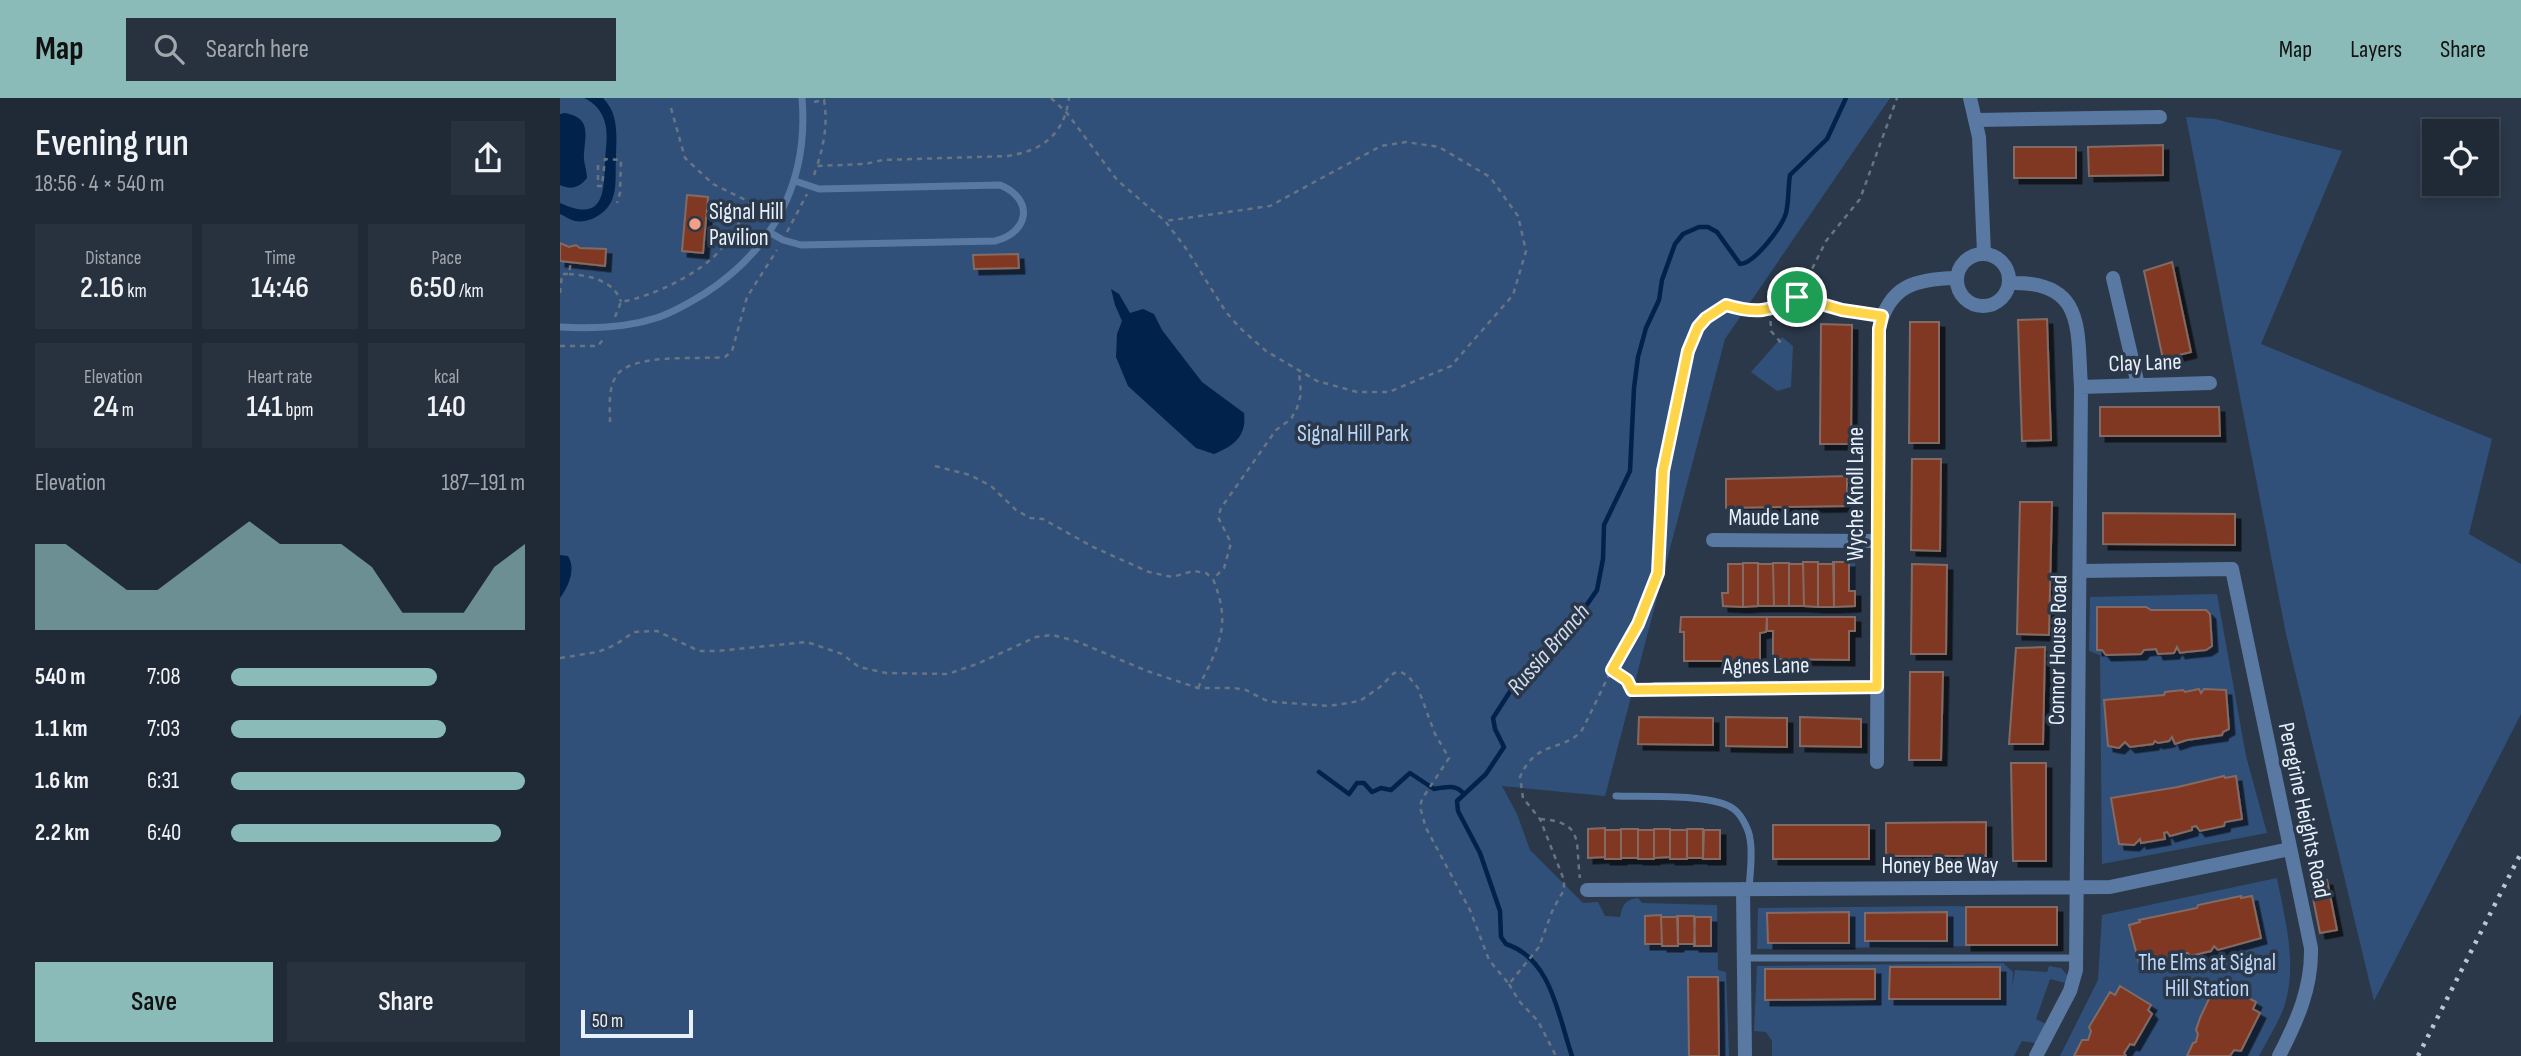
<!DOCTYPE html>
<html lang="en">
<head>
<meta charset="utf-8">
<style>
  :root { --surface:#202a37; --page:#28323f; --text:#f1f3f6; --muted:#a2a7ad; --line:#3d4652; --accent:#8bbbb9 }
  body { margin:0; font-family:"Sofia Sans Condensed",sans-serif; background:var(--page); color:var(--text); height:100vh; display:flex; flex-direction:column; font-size:26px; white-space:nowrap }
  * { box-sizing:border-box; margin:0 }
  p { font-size:23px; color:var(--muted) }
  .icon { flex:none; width:38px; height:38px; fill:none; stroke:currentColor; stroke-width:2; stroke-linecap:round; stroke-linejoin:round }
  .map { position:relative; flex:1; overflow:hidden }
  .panel { display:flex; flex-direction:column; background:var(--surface); width:560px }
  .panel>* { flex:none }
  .fabs { position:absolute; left:1862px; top:21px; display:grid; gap:14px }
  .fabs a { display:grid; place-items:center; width:77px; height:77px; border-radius:0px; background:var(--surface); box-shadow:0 4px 10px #0003,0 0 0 2px var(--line); font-size:35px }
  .scale { position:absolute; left:21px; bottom:18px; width:112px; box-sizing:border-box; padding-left:7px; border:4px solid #e7f0fb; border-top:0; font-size:19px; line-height:24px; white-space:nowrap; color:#e7f0fb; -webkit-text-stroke:5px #2b3849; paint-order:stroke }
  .pin { position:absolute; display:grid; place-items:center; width:60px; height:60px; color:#fff; margin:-30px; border:4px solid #fff; border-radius:50%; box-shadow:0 2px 7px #0007 }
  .round { display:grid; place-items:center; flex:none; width:74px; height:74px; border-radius:0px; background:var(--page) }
  .summary { display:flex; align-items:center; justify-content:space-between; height:119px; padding:0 35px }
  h1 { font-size:38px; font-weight:600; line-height:52px }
  .figures { display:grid; grid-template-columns:repeat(3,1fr); gap:10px; height:119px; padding:7px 35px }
  .figures div { display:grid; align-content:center; border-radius:0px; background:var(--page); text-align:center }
  .figures b { font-size:30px; font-weight:600 }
  .figures small { font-size:19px; font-weight:400 }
  .figures p { font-size:19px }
  .chart { height:196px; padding:14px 35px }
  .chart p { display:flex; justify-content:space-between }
  .chart svg { width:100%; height:126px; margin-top:7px; fill:var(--accent); opacity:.7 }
  .primary-button { display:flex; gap:14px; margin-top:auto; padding:14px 35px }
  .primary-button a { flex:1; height:80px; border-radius:0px; background:var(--accent); color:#111; font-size:28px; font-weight:600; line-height:80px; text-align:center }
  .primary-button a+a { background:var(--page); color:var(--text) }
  ul { padding:0 35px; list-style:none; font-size:23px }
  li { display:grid; grid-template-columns:112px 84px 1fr; align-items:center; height:52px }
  li i { height:18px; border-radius:9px; background:var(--accent) }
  header { display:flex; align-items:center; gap:42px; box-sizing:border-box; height:98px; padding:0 35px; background:var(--accent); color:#111 }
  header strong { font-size:33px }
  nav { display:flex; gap:38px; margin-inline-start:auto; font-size:24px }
  .search { width:490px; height:63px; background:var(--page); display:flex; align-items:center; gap:18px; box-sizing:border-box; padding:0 24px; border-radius:0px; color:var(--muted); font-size:26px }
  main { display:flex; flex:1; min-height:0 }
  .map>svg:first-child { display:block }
  .green { fill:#30507a }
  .water { fill:#01224a }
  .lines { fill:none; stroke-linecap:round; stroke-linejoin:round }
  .stream { stroke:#01224a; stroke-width:4.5 }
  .building { fill:#803821; stroke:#846a62; stroke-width:2; filter:url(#shadow) }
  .path { stroke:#687483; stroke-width:2.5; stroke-dasharray:5 5; stroke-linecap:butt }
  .lane { stroke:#5979a2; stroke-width:7 }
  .street { stroke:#5979a2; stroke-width:14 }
  .rail { stroke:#bbc5d1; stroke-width:4.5; stroke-dasharray:3.5 7; stroke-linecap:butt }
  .route-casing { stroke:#fff; stroke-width:14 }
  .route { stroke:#ffd54a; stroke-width:9 }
  .poi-dot { fill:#f39f85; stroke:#2b3849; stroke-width:2.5 }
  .labels { text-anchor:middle; stroke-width:7; stroke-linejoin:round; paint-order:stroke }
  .poi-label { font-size:23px; fill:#e7f0fb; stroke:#2b3849; text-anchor:start }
  .street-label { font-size:23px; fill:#e7f0fb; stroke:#2b3849 }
  .park-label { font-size:23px; fill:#bcd6f7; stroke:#2b3849 }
  .water-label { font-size:24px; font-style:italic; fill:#d1ddee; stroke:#2b3849 }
</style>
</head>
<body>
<header>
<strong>Map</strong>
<div class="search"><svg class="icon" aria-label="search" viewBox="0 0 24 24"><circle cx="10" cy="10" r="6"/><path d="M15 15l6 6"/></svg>Search here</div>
<nav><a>Map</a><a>Layers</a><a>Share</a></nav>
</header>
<main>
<section class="panel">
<div class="summary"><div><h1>Evening run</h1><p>18:56 · 4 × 540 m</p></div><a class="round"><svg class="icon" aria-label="share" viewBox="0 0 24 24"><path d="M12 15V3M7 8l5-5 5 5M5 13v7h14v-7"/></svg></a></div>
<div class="figures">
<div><p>Distance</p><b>2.16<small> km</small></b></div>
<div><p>Time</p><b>14:46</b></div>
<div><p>Pace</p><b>6:50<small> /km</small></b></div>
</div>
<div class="figures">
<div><p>Elevation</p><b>24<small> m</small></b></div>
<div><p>Heart rate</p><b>141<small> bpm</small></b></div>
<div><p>kcal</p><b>140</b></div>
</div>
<div class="chart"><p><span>Elevation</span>187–191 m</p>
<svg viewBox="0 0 160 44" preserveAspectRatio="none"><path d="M0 44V14L10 14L20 22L30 30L40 30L50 22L60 14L70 6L80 14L90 14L100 14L110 22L120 38L130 38L140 38L150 22L160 14V44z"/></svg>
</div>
<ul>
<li><b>540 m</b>7:08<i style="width:70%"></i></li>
<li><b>1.1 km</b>7:03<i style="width:73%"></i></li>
<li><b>1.6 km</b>6:31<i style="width:100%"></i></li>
<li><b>2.2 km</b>6:40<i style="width:92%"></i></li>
</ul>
<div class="primary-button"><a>Save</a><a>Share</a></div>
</section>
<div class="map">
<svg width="1961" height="958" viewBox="0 0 1961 958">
  <defs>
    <filter id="shadow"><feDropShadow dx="5.5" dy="5.5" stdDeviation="0" flood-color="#0009"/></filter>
  </defs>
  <rect width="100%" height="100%" fill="#2b3849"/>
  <!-- green -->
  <path class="green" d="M0,0H1330L1165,241L1045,698L942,688L957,716L970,752L1023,805L1038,804L1045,818L1060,819C1063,806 1065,802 1078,800L1082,805L1157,807L1158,872L1166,874L1169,958H0Z
    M1626,19L1655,21L1782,53L1701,246L1932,341L1909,436L1961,466V616L1814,903L1726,536Z
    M1222,239L1233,248L1231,289L1217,293L1191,274Z
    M1285,451L1295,452V493H1289L1290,458L1285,457Z
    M1657,496L1686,658L1707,735L1542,766L1540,557L1529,553L1530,499Z
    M1717,780C1725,822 1738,867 1724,909C1718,926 1707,942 1699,958H1500L1538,882L1542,817Z
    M1393,808L1495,812L1496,847L1197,851L1198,810Z
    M1443,865L1453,874L1452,889L1455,872L1487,874L1489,868L1501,870L1508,878L1505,885L1490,881L1476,921L1486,926L1476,945L1462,943L1454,958H1212V943L1206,934L1194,933L1197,868Z"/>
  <!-- water -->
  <path class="water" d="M24,0H43C60,17 56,40 56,61C55,73 57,88 53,99C49,114 30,126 15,123C10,122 5,118 0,116V105C44,125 44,96 45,62C46,48 49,32 43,19C39,10 33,4 24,0Z
    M5,15C32,20 25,37 24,56C23,63 27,72 27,80C19,90 11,92 0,87V16Z
    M551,191L559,196L570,215L583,211L594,216L602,232L642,284L684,315C687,339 673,348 654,356L636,350L568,288L556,259L557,236L562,223L555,207Z
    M0,457L8,458C16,471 9,488 0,500Z"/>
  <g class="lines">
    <!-- stream -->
    <path class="stream" d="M759,674L789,696L797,685H804L812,694L821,690L831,692L850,675L874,691C885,689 896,686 904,696
      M1012,958C998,918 992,861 946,846L941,839L940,813L920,755L898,713L897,703L926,676L944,649L935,631L933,620L962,575L986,556L1008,534L1037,492L1043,461L1044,427L1070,373L1074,290L1078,259L1086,230L1099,202L1102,182L1115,146L1123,136L1139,129H1148L1157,134L1180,166C1194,166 1222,129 1226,115C1229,103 1228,89 1230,77L1267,41L1286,0"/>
  </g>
  <!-- building -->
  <path class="building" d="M1603,47V77L1529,78L1528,49Z
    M1454,49H1516V80H1454Z
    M127,97L148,99L143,155L122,153Z
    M0,145L9,149L16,147L20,150L46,151L45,168L0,163Z
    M458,156L459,170L414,171L413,157Z
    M1612,164L1631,254L1603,261L1584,173Z
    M1487,221L1491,342L1462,343L1458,222Z
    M1350,224H1379V345H1349Z
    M1261,226L1292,227L1291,346H1260Z
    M1540,309H1659L1660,338H1540Z
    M1352,361H1381L1380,453L1351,452Z
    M1287,378V408L1166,410V381Z
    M1460,404H1492L1489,537L1457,536Z
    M1543,415L1675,416V447L1543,446Z
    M1243,464H1258V509L1244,508Z
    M1273,464H1289V493H1295V508L1274,509Z
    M1183,465H1198V508L1183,509Z
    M1213,465H1229V508H1214Z
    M1168,466H1183V509L1163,508L1162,495H1168Z
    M1198,466H1213L1214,508H1198Z
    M1229,466H1243L1244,508H1229Z
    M1258,466H1274V509H1258Z
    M1352,466L1387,467L1386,556H1351Z
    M1537,509H1586L1591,512H1646L1650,516L1652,548L1646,552L1626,554L1620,555L1617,549L1614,555L1598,556L1596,551L1584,552L1581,556L1546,557L1542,552H1537Z
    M1121,519H1207L1206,534L1200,535V563H1124V534H1120Z
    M1207,519H1295V533H1289V562L1213,561V533H1207Z
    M1485,549L1483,646H1449L1456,550Z
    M1350,574H1383L1381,662H1349Z
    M1639,591L1641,595L1644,591L1666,592L1669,631L1663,634L1662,637L1627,642L1615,646L1612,639L1609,643L1598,645L1595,643L1593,646L1570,649L1565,644L1559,650L1548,648L1544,602L1604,597L1605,594L1623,592L1625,594Z
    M1079,619L1153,620V647L1078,646Z
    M1166,619L1227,620V649L1166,648Z
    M1240,619L1301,621V649L1240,648Z
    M1451,665H1486V763H1453Z
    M1664,678L1665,680L1676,678L1682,721L1665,724L1664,728L1640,733L1636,728L1632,729V732L1610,738L1607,734L1604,735L1605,741L1581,745L1580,741L1574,747L1559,746L1551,700L1618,689Z
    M1426,724V758H1326V725Z
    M1213,727H1309V761H1213Z
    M1045,730V759L1028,760V731Z
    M1078,731V760H1061V731Z
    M1094,731H1110V759L1094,760Z
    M1143,731V760H1127V731Z
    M1045,732H1061V761H1045Z
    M1078,732H1094V761H1078Z
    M1110,732H1127V761H1110Z
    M1144,732H1160V761H1143Z
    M1767,782L1777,832L1760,835L1750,785Z
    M1681,798V800L1692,798L1701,840L1658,852L1654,848L1651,853L1630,858L1628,855H1625L1626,860L1601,866L1599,862L1579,865L1569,827L1580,824L1579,822L1637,810L1638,807Z
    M1406,809H1497V847H1406Z
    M1289,814V845H1208L1207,815Z
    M1387,814V843H1305V815Z
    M1101,817L1102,846H1085V818Z
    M1117,818H1134L1135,846H1118Z
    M1101,819H1118V848H1102Z
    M1135,819H1151V848H1134Z
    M1330,869H1440V901H1329Z
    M1205,871H1315V901L1205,902Z
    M1128,879H1158L1159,958H1129Z
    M1663,887L1696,904L1693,911L1700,915L1681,953L1674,952L1670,958H1627L1633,945L1636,944L1638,936L1636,932L1640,920L1654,890L1660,893Z
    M1560,888L1591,907L1588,912L1592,916L1574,947L1570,946L1564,955L1566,958H1514L1522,942H1528L1531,933L1529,929L1550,894L1555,897Z"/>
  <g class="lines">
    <!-- path -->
    <path class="path" d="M491,0L507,15L557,82L605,123L625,149L666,214L680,230L706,253L757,283L797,294H829L891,268L953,197L966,153L958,118L930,79L879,49L846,44L821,48L710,108L605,123
      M254,4L264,2C268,25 264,46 257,68
      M111,10L125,60L153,86L210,114
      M38,67V88H42L45,61L61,62L60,95L57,105
      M254,77L257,68L305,66L323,62L447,58C482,53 504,37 509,0
      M227,134L247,96
      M9,176C29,177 55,183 61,204
      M0,195L2,176H9L11,163
      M1237,199L1282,212L1308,216
      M1210,213L1211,233L1222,246L1220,248
      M55,219L61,204C91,199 142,175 161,151C173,137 181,121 190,105
      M0,248H38L44,240
      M50,324C50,310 48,293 55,280C68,254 139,262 165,259L172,253L187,199L217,152
      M375,368L410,377L431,388L456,412L470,420L483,421L533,449L589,474L612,479L633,473L646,475L653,481
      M0,560L38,554L55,547L74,534L97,533L139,553H156L247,544L282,556L299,569L326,575L388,576L417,566L476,539L492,537L516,543L587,573L638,590H674L686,592L705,602L715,604L769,608L800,603L820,589L834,575L841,574L848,578L858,590L875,636L889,660L862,701L860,709L866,730L910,812L929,862L949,886L979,849L993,811L1004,792V782L980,721L963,700L960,679C976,641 1005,654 1022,632C1037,603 1050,573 1066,544C1079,522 1091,500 1098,475L1103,373L1128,253L1138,230L1146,220L1166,207L1193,213H1210L1239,197L1266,143L1300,101L1337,0
      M1052,572L1067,582L1072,592H1081
      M638,590C659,548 672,527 653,481L664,470L671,445L658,419L661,410L716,332L731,321L737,310L741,296L739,274
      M980,721C1025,724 1015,744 1020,780
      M949,886L959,903L978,923L996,958"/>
    <!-- lane -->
    <path class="lane" d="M209,134L223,142L241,147L435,143C470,134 474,101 440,87L259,91L235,83
      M0,229C32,231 65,230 96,220C113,215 129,205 144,196C214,151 249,83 242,0
      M1056,698C1083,699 1156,695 1175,712C1182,718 1189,732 1190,741C1193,756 1190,775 1189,791
      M1184,860H1516"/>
    <!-- street -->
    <path class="street" d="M1410,0L1419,39L1424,155
      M1416,22L1600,19
      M1397 182a26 26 0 1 1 52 0a26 26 0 1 1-52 0Z
      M1553,180L1578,287
      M1449,185C1526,182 1517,232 1521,289L1516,872L1510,893L1476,958
      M1521,289L1650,285
      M1153,442L1318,443
      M1520,473L1672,471L1751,850C1752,890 1737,923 1719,958
      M1095,591L1317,589
      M1317,664L1319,231C1329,187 1356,181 1396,180
      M1183,791L1185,958
      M1027,792L1550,789L1730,751"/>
    <!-- rail -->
    <path class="rail" d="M1858,958L1961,755"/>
  </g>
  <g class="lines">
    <defs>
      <path id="route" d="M1237,199L1282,212L1322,218L1319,231L1317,589L1072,592L1067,582L1052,572L1078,526L1098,475L1103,373L1128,253L1138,229L1146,220L1166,207C1196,216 1209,214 1237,199Z"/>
    </defs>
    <!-- route casing -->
    <use href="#route" class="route-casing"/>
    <!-- route -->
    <use href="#route" class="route"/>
  </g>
  <!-- markers -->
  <circle class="poi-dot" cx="135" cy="126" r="7"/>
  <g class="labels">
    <!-- poi labels -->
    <g class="poi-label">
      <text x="149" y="121">Signal Hill<tspan x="149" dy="26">Pavilion</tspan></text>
    </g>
    <!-- street labels -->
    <g class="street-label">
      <text transform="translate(1585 264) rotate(-2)" y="8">Clay Lane</text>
      <text transform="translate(1295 396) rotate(-90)" y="8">Wyche Knoll Lane</text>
      <text x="1214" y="427">Maude Lane</text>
      <text transform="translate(1497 552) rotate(-89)" y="8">Connor House Road</text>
      <text transform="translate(1206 567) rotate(-1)" y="8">Agnes Lane</text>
      <text transform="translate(1745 712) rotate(78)" y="8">Peregrine Heights Road</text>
      <text x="1380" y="775">Honey Bee Way</text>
    </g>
    <!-- park labels -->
    <g class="park-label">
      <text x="793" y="343">Signal Hill Park</text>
      <text x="1647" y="872">The Elms at Signal<tspan x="1647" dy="26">Hill Station</tspan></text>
    </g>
    <!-- water labels -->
    <g class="water-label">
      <text transform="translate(988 551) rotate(-49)" y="8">Russia Branch</text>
    </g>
  </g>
</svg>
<div class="fabs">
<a><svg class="icon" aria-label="locate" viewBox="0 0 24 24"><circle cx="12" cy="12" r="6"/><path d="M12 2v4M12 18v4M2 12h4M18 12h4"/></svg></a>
</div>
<div class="scale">50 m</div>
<div class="pin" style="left:1237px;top:199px;background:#1e9e55"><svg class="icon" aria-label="arrive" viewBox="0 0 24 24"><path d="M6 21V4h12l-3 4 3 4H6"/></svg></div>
</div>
</main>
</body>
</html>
